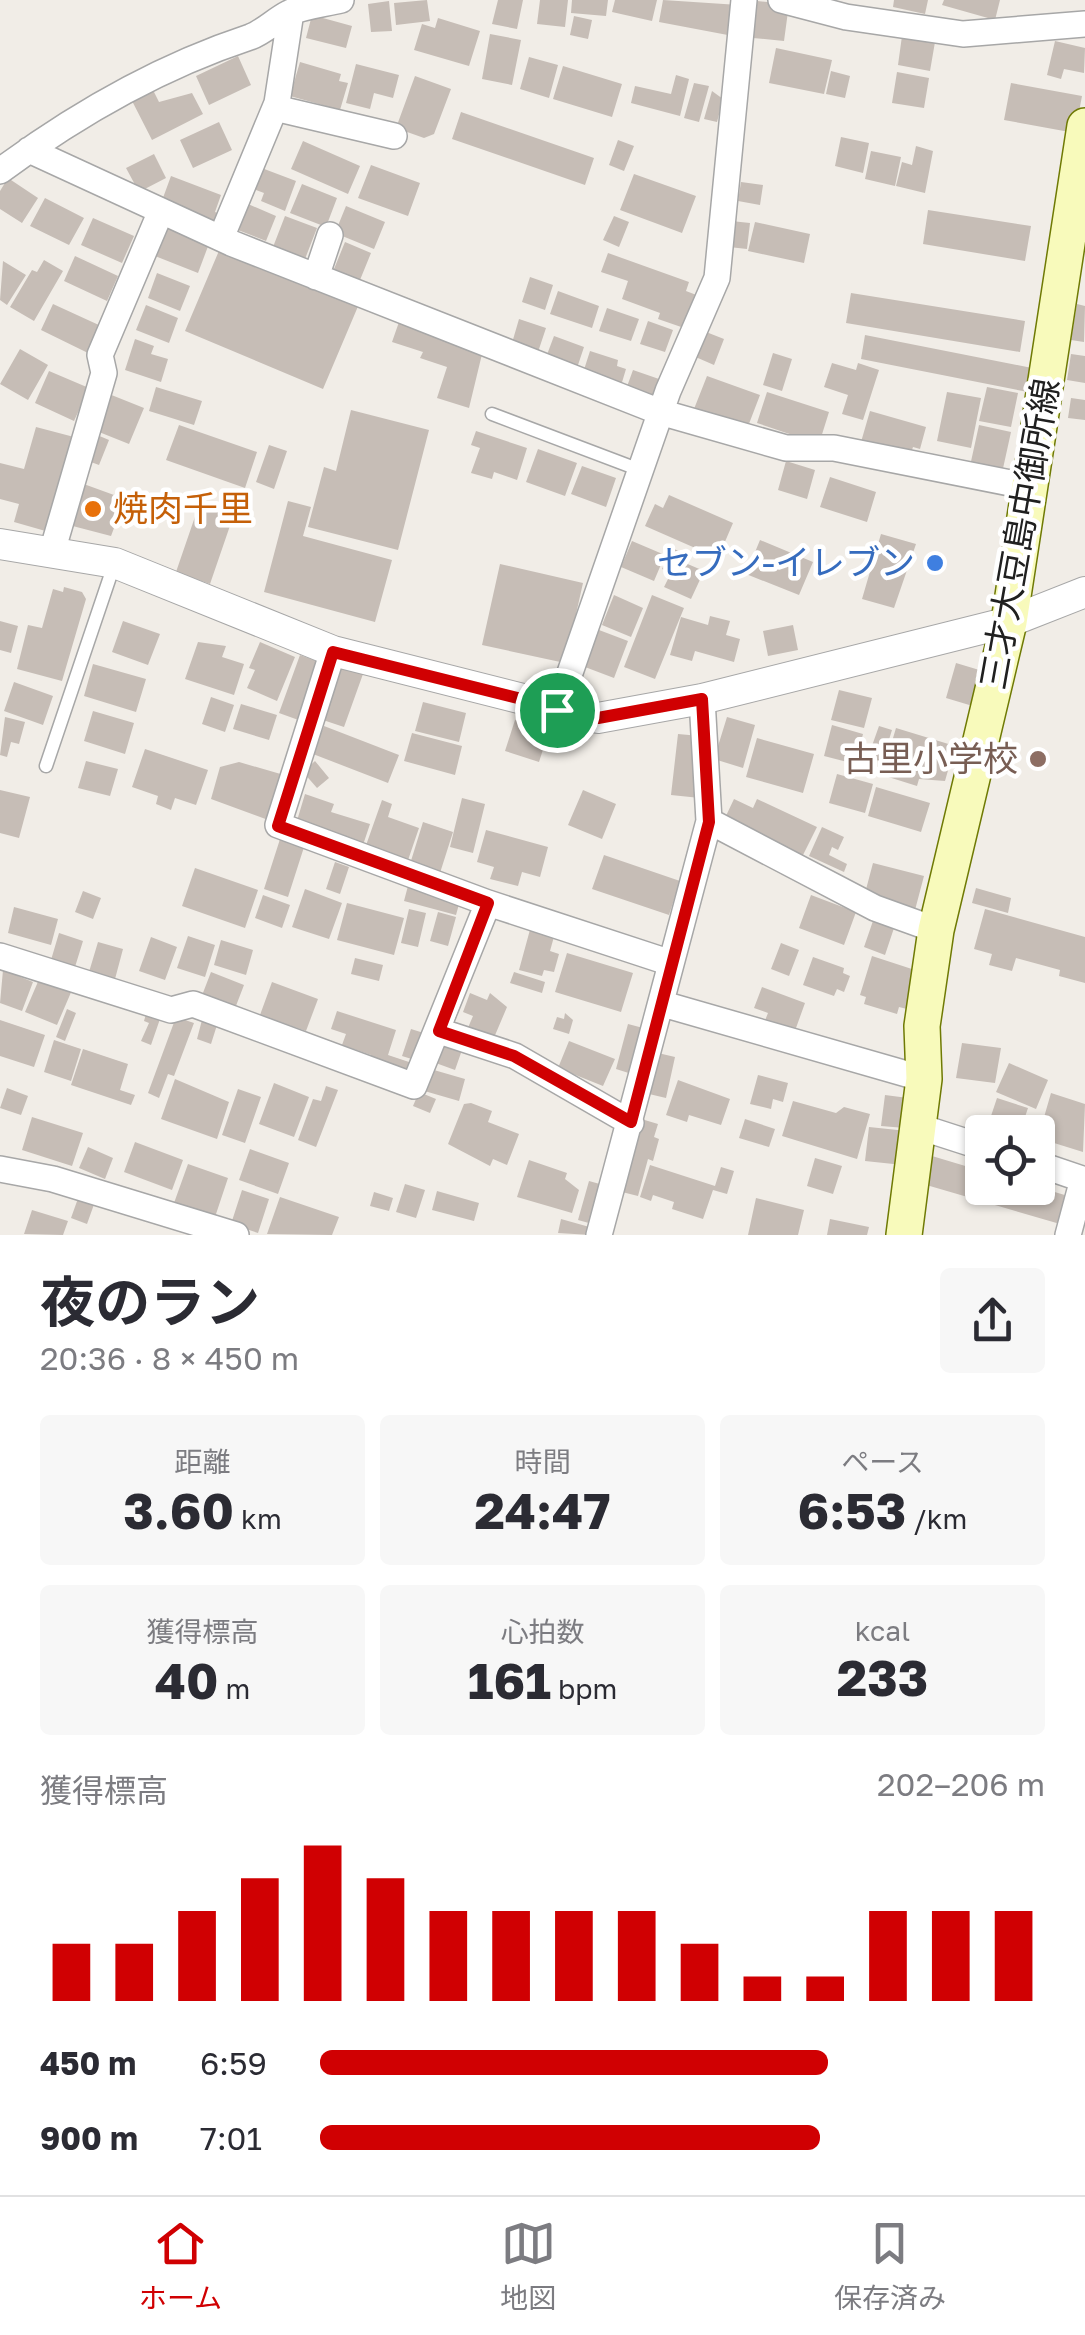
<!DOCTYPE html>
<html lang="ja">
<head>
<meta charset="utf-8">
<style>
  :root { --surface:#fff; --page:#f7f7f7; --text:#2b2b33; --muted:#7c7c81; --line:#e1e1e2; --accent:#d00002 }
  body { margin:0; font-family:"Golos Text","Noto Sans JP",sans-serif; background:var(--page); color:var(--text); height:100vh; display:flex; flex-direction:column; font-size:38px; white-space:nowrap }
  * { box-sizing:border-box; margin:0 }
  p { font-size:32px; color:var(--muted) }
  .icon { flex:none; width:55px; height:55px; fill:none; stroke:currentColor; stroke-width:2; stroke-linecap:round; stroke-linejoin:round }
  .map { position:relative; height:1235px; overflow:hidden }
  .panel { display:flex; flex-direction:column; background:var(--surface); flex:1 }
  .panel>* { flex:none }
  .buttons { position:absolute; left:965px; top:1115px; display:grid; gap:20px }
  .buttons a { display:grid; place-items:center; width:90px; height:90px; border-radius:10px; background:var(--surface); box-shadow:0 2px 8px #0004; font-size:50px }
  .pin { position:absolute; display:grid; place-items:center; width:85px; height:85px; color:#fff; margin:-42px; border:5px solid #fff; border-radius:50%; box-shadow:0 2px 10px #0007 }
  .round { display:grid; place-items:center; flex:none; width:105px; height:105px; border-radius:10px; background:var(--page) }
  .summary { display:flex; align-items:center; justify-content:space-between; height:170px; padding:0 40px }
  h1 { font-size:55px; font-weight:700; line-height:75px }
  .stats { display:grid; grid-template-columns:repeat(3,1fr); gap:15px; height:170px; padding:10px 40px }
  .stats div { display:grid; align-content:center; border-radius:10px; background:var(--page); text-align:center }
  .stats b { font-size:50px; font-weight:700 }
  .stats small { font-size:28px; font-weight:400 }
  .stats p { font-size:28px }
  .chart { height:280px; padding:20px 40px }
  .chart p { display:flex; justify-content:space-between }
  .chart svg { width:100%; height:180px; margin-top:10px; stroke:var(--accent); stroke-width:6 }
  ul { padding:0 40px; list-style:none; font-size:32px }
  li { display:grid; grid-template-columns:160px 120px 1fr; align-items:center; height:75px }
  li i { height:25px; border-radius:12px; background:var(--accent) }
  .tab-bar { display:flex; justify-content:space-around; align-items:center; height:140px; border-top:2px solid var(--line); background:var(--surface); font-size:28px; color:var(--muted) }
  .tab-bar a { display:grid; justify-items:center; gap:5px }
  .tab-bar .active { color:var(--accent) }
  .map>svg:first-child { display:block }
  .building { fill:#c6bdb6 }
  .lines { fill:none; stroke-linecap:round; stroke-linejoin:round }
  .service-casing { stroke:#a7a7a7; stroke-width:15 }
  .minor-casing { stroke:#a7a7a7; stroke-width:28 }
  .tertiary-casing { stroke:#a7a7a7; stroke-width:32 }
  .secondary-casing { stroke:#6f7a04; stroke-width:38 }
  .service { stroke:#fff; stroke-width:12 }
  .minor { stroke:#fff; stroke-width:25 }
  .tertiary { stroke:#fff; stroke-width:30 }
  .secondary { stroke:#f8fabb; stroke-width:35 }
  .route-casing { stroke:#fff; stroke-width:20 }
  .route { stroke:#d00002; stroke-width:12 }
  .food-dot { fill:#e8710a; stroke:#fff; stroke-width:4 }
  .shop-dot { fill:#3f7fe0; stroke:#fff; stroke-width:4 }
  .education-dot { fill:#8d6e63; stroke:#fff; stroke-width:4 }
  .labels { text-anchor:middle; stroke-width:9; stroke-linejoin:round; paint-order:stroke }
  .food-label { font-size:35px; fill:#c56008; stroke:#fff; text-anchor:start }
  .street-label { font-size:35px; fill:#202020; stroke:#fff }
  .shop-label { font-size:35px; fill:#366cbe; stroke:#fff; text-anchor:end }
  .education-label { font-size:35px; fill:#785e54; stroke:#fff; text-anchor:end }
</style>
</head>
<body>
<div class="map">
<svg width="1085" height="1235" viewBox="0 0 1085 1235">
  <rect width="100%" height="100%" fill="#f1ede7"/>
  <!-- building -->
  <path class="building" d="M427,0L430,21L396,25L394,3Z
    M498,0H523L517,29L492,24Z
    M540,0H568L565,27L537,24Z
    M572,0H608L606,16L571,13Z
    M615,0H657L652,21L612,12Z
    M663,0L739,5L733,36L659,22Z
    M894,0H928L925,14L893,7Z
    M944,0H1000L995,20L942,5Z
    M389,1L392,31L371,32L368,4Z
    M757,1L789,4L784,41L753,38Z
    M312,15L352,26L346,48L306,38Z
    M574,16L592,20L588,39L570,35Z
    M438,18L480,31L469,66L414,50L422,24L435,28Z
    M490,34L521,40L512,85L482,79Z
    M902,36L935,42L930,71L898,65Z
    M1055,41L1085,48L1084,73L1064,69L1061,79L1047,75Z
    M776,48L832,60L824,94L769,83Z
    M238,56L251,85L209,105L196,76Z
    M529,57L558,65L549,98L520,89Z
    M300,62L341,74L339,81L348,83L340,110L290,96Z
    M356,64L399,75L393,98L374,93L370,109L346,103Z
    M563,66L622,84L612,117L553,99Z
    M831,71L850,76L845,98L826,94Z
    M897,72L929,78L924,108L892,103Z
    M676,75L689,79L680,116L631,103L635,86L671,94Z
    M415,76L451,89L434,134L424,138L396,128Z
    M694,83L709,86L699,122L684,118Z
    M1011,83L1082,96L1075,133L1004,120Z
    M150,84L159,102L192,93L203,114L152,140L129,95Z
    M712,91L723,99L717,122L704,119Z
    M461,112L594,158L585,185L452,139Z
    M219,122L232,150L193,168L180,140Z
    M841,137L869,143L863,173L835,166Z
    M618,140L634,146L624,171L609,165Z
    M303,141L360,166L348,194L291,169Z
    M916,146L933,151L925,193L896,186L902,162L912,165Z
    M871,151L901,157L895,186L865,179Z
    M154,154L166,178L139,192L126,168Z
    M371,165L420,183L408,216L358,198Z
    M259,167L296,181L285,211L261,201L264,193L251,188Z
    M634,174L696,196L682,233L620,210Z
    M171,176L221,195L215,212L222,215L217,228L160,206Z
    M8,178L38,198L22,223L0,209V191Z
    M741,182L763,185L760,205L738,201Z
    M302,184L337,198L326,227L290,213Z
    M45,198L84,218L69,245L30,226Z
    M248,204L276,216L266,241L238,230Z
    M346,206L385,222L374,249L335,233Z
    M928,210L1031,226L1025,261L923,244Z
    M285,216L317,228L305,259L273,247Z
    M614,216L629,222L619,247L603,240Z
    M93,218L134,236L122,263L81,245Z
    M731,221L750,223L747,249L729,247Z
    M755,222L810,234L804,263L748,251Z
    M167,224L210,241L198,273L155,256Z
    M345,242L371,253L360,280L334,269Z
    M221,246L359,304L323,389L185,331Z
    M608,253L689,282L686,291L699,296L687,329L658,319L660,313L622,299L628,281L601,272Z
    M75,256L118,276L107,301L64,281Z
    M44,260L63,271L34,321L10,307L32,270L37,272Z
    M3,261L26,275L7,305L0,300Z
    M157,273L190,286L180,311L148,298Z
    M530,277L553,285L545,310L522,302Z
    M558,291L599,306L592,328L550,314Z
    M851,293L1025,321L1020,352L846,323Z
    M53,304L101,326L88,353L41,330Z
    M1077,304L1085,306L1084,342L1071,340Z
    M146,305L178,318L169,343L136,330Z
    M607,308L639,319L631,341L599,331Z
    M519,319L546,328L538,352L512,343Z
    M648,321L673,330L665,352L640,344Z
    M399,322L483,350L469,408L437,398L447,367L420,358L423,352L392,342Z
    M701,330L724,339L714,365L691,355Z
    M865,335L1032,368L1028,392L861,359Z
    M554,336L584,347L576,371L545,360Z
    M135,339L154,346L151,354L168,359L161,382L125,370Z
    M20,349L48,365L28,400L0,384Z
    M590,351L618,360L617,366L626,369L620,389L582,376Z
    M773,353L792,359L782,391L763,385Z
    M1071,354L1085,356V383L1067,380Z
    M832,363L856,370L858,363L879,370L863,420L842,414L848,395L824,387Z
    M633,370L659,379L652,401L625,392Z
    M49,371L89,388L74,421L35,403Z
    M707,376L760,395L747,429L694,409Z
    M156,387L202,401L194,425L149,411Z
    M987,387L1018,393L1011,427L979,421Z
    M104,392L144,408L129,444L89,428Z
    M767,392L829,412L819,444L757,423Z
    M947,392L981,398L971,448L937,441Z
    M1071,398L1085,400V420L1068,418Z
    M351,410L429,430L398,550L308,527L324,467L336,471Z
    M870,411L926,427L920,449L913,447L910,456L861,442Z
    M179,425L257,452L245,488L166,460Z
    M979,425L1011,432L1002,473L970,466Z
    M36,427L74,437L49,532L14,522L19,504L0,499V463L24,469Z
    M476,431L527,448L517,480L494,472L492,479L471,473L480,448L471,445Z
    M90,432L109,440L99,465L80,458Z
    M269,445L287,451L274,489L256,482Z
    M538,449L577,463L565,496L526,482Z
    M786,461L815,470L807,499L778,490Z
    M582,466L616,478L606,507L571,494Z
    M830,477L876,492L867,522L820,507Z
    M81,483L125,499L111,536L65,524Z
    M669,495L733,523L718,558L645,526L655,504L663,508Z
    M288,501L311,507L303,536L392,560L375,622L264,592Z
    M199,505L233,517L210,584L176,572Z
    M881,534L916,544L894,608L862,599Z
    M760,540L813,562L799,595L746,574Z
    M632,541L665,555L654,581L621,567Z
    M672,548L687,555L683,562L704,571L691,599L664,587L671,573L662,569Z
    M500,564L583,583L565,663L482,645Z
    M64,587L82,592L86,599L62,681L17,669L28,625L42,628L53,589L63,592Z
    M614,595L643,608L631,637L602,625Z
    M652,595L684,608L655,679L624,667Z
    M710,616L730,621L726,635L740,639L734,662L695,651L692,661L670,655L681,617L708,625Z
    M0,621L18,626L11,653L0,650Z
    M123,621L160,634L148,665L112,652Z
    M793,625L798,650L768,656L763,631Z
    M599,630L628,641L614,678L585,667Z
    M198,642L226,646L222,657L244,664L234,695L185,679Z
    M260,642L295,657L277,701L247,688L255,670L249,668Z
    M300,655L325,664L304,722L279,713Z
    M956,663L986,672L976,707L946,698Z
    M93,664L146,679L136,712L84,696Z
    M336,664L363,674L344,727L317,718Z
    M14,682L53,696L43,725L4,711Z
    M839,690L872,698L864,728L831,720Z
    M211,697L234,705L225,732L202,724Z
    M423,702L466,713L459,742L415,731Z
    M241,704L277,715L269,740L233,729Z
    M93,711L134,723L125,754L84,741Z
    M5,717L25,722L19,744L11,742L7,757L0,755Z
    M727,717L755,725L743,768L714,759Z
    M515,720L549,731L539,762L505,751Z
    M832,725L863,734L855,764L824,756Z
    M324,726L399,755L388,783L313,754Z
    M879,726L892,730L882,762L868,757Z
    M896,728L955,746L945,781L919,779L917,786L882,775Z
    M412,733L462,746L455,775L404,761Z
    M678,734L700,736V798L671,795Z
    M757,738L814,754L803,793L746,777Z
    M145,749L208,770L196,805L175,798L171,810L156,804L158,796L132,787Z
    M86,761L118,769L110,796L78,788Z
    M315,761L329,778L317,788L303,772Z
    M239,762L284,775L271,821L211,799L220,767Z
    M837,774L873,784L865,813L829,803Z
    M876,787L930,803L921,832L868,816Z
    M0,790L30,797L19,838L0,833Z
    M583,790L616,804L602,839L568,825Z
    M305,794L334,804L331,812L370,824L363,845L296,824Z
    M462,798L485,804L473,853L450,847Z
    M734,799L753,808L757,799L817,827L802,857L724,820Z
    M382,800L392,804L388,817L419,828L406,866L364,851Z
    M423,822L453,832L440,873L410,864Z
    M822,827L844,837L838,850L832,847L829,855L847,864L844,872L809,856Z
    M486,830L548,847L540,877L522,872L518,886L490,879L494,867L477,862Z
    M281,836L305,844L288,897L264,889Z
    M604,855L680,881L669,915L592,889Z
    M335,862L349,867L340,894L326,889Z
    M873,863L924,876L915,910L864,897Z
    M195,868L258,890L245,928L182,906Z
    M409,882L461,897L456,915L404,901Z
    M976,888L1011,898L1008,913L972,903Z
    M305,889L342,903L329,939L292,927Z
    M83,891L101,898L93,919L75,912Z
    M263,895L290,905L282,928L255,918Z
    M811,895L856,912L844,945L799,928Z
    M347,903L404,918L394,955L337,940Z
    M14,907L58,919L51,945L8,933Z
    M409,909L426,913L418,947L401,943Z
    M985,909L1085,937V983L1059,976L1060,970L1016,958L1012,971L989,965L992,954L974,949Z
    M438,912L456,917L448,946L430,941Z
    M874,918L895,925L885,955L864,947Z
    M531,926L555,933L550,951L559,954L554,972L544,970L542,976L519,970Z
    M59,933L83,941L75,967L51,960Z
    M188,936L215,945L205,977L177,968Z
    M151,937L177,947L165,980L139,971Z
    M221,940L253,950L246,975L214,965Z
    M98,942L123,949L115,979L89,972Z
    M781,943L799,950L789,976L771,969Z
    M567,953L633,973L621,1012L555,992Z
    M872,956L918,971L907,1009L899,1007L897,1014L864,1004L866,997L860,995Z
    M813,957L844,968L843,973L850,976L844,992L837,989L834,996L803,985Z
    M355,958L383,965L379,981L351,974Z
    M3,970L33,982L22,1011L0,1003Z
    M211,972L244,985L234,1011L201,998Z
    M514,972L545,982L542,993L510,983Z
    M40,977L72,990L57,1025L25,1012Z
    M272,982L318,999L306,1031L260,1015Z
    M762,987L805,1003L796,1028L764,1023L768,1013L754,1008Z
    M470,993L487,1000L490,993L507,1007L493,1040L467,1030L473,1016L463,1012Z
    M67,1009L76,1013L65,1041L56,1037Z
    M337,1011L396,1030L388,1055L415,1064L410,1079L368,1065L371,1055L342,1045L346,1034L331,1029Z
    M565,1013L573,1020L569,1034L553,1029L557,1017L564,1019Z
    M146,1014L160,1019L151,1045L141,1041L149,1023L144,1021Z
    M176,1017L194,1023L174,1076L168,1074L159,1098L148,1093Z
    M0,1020L45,1035L34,1067L0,1056Z
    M202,1020L217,1025L211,1044L197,1039Z
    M628,1024L647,1029L635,1075L616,1069Z
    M411,1029L427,1034L418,1061L402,1056Z
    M54,1040L81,1049L71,1081L44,1072Z
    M569,1041L615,1059L603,1086L558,1068Z
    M440,1042L462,1050L455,1070L433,1062Z
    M962,1043L1001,1048L995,1083L956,1078Z
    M83,1049L128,1064L120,1090L135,1095L131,1105L71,1085Z
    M658,1053L675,1057L666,1098L649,1094Z
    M1009,1063L1048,1080L1036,1109L996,1092Z
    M427,1068L465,1079L459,1101L421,1090Z
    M758,1075L788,1083L783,1102L773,1099L771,1109L750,1104Z
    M175,1079L229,1102L217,1139L161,1119Z
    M678,1080L730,1099L721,1125L689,1115L687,1122L666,1115Z
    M274,1083L309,1097L294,1137L259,1124Z
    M326,1086L338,1090L316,1147L298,1140L313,1099L321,1101Z
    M7,1088L28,1096L21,1115L0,1108Z
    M238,1089L261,1097L245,1143L222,1135Z
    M419,1092L436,1099L430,1113L413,1106Z
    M1051,1093L1085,1104L1083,1152L1038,1138Z
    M885,1095L908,1098L905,1128L881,1126Z
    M997,1098L1028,1108L1020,1132L987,1128Z
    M793,1101L836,1113L844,1107L870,1114L857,1159L782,1136Z
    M471,1103L492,1111L488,1122L519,1134L507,1165L493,1159L490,1166L448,1144L464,1104Z
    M32,1117L83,1133L72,1166L22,1150Z
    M638,1118L658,1124L654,1137L659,1139L653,1161L648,1159L638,1196L618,1191Z
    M745,1119L775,1129L769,1147L739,1138Z
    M869,1127L907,1131L903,1165L865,1161Z
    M135,1142L183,1160L172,1190L124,1172Z
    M88,1147L113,1158L105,1179L79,1168Z
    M250,1149L289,1163L278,1194L239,1180Z
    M932,1156L982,1171V1188L1038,1187L1068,1196L1060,1224L923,1184Z
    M815,1158L842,1166L833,1194L807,1186Z
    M529,1160L567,1173L565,1179L579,1190L572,1213L517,1197Z
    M188,1164L228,1178L215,1217L174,1203Z
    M650,1165L715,1186L721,1167L734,1171L727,1194L713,1190L703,1219L672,1209L674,1202L653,1195L651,1201L640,1197Z
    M589,1181L607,1186L596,1225L578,1220Z
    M405,1184L425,1190L416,1218L396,1212Z
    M81,1190L97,1196L87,1224L71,1218Z
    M242,1190L269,1199L258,1233L231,1224Z
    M437,1191L479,1203L474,1221L432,1210Z
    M374,1192L393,1198L389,1211L370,1206Z
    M280,1197L339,1217L332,1235L267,1234Z
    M756,1198L804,1210L798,1235H748Z
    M32,1210L68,1221L63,1235L24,1234Z
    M561,1219L593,1228L591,1235L558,1233Z
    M830,1219L869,1227L867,1235H827Z"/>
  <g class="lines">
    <defs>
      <path id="service" d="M492,414L640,470
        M46,766L114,565"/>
      <path id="minor" d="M781,0L846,17L963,34L1085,24
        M275,108L394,136
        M29,150L231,243L660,412L786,448H834L1030,487
        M0,171C77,114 159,67 250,37C264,32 275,20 289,13C304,6 325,4 341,0
        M221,238L277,103L291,12
        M316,277L330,235
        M52,552L104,373L100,355L161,211
        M333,651L278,825L488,903L671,963
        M557,710L668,391L717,278L744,0
        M709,821L875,908L936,930
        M0,956L171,1010L193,1004L414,1086L488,903
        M663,1004L924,1079
        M439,1031L515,1056L631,1123
        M917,1126L982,1147
        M1038,1164L1085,1180
        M0,1169L53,1179L236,1235
        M599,1235L709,821L702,699
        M1068,1235L1083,1179"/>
      <path id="tertiary" d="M0,544L115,563L333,651L598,718L702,699L1009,622L1085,592"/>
      <path id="secondary" d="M904,1235L924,1079L922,1026L936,930L1009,622L1085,126"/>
    </defs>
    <!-- service casing -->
    <use href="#service" class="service-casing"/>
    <!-- minor casing -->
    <use href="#minor" class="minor-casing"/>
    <!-- tertiary casing -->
    <use href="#tertiary" class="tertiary-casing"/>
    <!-- secondary casing -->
    <use href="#secondary" class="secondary-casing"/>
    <!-- service -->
    <use href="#service" class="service"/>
    <!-- minor -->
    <use href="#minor" class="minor"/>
    <!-- tertiary -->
    <use href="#tertiary" class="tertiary"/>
    <!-- secondary -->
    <use href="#secondary" class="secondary"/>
  </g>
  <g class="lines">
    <defs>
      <path id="route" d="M333,652L598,718L702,699L709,822L631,1122L514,1056L439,1031L488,903L278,826Z"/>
    </defs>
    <!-- route casing -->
    <use href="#route" class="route-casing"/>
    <!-- route -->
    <use href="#route" class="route"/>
  </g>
  <!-- markers -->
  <circle class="food-dot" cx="93" cy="509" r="10"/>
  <circle class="shop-dot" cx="935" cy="563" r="10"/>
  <circle class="education-dot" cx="1038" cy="759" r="10"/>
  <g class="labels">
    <!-- food labels -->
    <g class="food-label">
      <text x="113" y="521">焼肉千里</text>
    </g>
    <!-- street labels -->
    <g class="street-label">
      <text transform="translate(1020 534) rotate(-80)" y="12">三才大豆島中御所線</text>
    </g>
    <!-- shop labels -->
    <g class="shop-label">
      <text x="915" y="575">セブン-イレブン</text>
    </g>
    <!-- education labels -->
    <g class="education-label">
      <text x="1018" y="771">古里小学校</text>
    </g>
  </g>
</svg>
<div class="buttons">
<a><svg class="icon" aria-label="locate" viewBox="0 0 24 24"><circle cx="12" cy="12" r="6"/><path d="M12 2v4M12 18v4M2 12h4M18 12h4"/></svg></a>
</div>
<div class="pin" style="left:557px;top:710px;background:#1e9e55"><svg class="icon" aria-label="arrive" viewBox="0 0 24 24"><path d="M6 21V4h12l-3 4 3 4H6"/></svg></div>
</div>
<section class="panel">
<div class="summary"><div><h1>夜のラン</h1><p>20:36 · 8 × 450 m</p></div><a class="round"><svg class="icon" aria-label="share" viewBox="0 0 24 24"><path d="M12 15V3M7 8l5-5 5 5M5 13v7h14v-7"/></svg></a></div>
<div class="stats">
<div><p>距離</p><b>3.60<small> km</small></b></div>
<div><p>時間</p><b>24:47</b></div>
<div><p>ペース</p><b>6:53<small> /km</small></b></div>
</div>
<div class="stats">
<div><p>獲得標高</p><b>40<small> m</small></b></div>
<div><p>心拍数</p><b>161<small> bpm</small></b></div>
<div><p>kcal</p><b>233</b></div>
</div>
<div class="chart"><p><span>獲得標高</span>202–206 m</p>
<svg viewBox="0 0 160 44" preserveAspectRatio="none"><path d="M5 44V30M15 44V30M25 44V22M35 44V14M45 44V6M55 44V14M65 44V22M75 44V22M85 44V22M95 44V22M105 44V30M115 44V38M125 44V38M135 44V22M145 44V22M155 44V22"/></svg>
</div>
<ul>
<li><b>450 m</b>6:59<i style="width:70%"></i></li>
<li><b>900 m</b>7:01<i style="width:69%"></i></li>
</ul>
</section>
<nav class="tab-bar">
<a class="active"><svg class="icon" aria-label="home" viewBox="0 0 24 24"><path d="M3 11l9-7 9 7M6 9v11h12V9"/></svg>ホーム</a>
<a><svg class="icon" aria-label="map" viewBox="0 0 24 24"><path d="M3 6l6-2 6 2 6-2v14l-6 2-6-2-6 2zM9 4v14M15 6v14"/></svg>地図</a>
<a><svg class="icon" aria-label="saved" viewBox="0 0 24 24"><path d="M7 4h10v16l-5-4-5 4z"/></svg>保存済み</a>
</nav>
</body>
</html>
